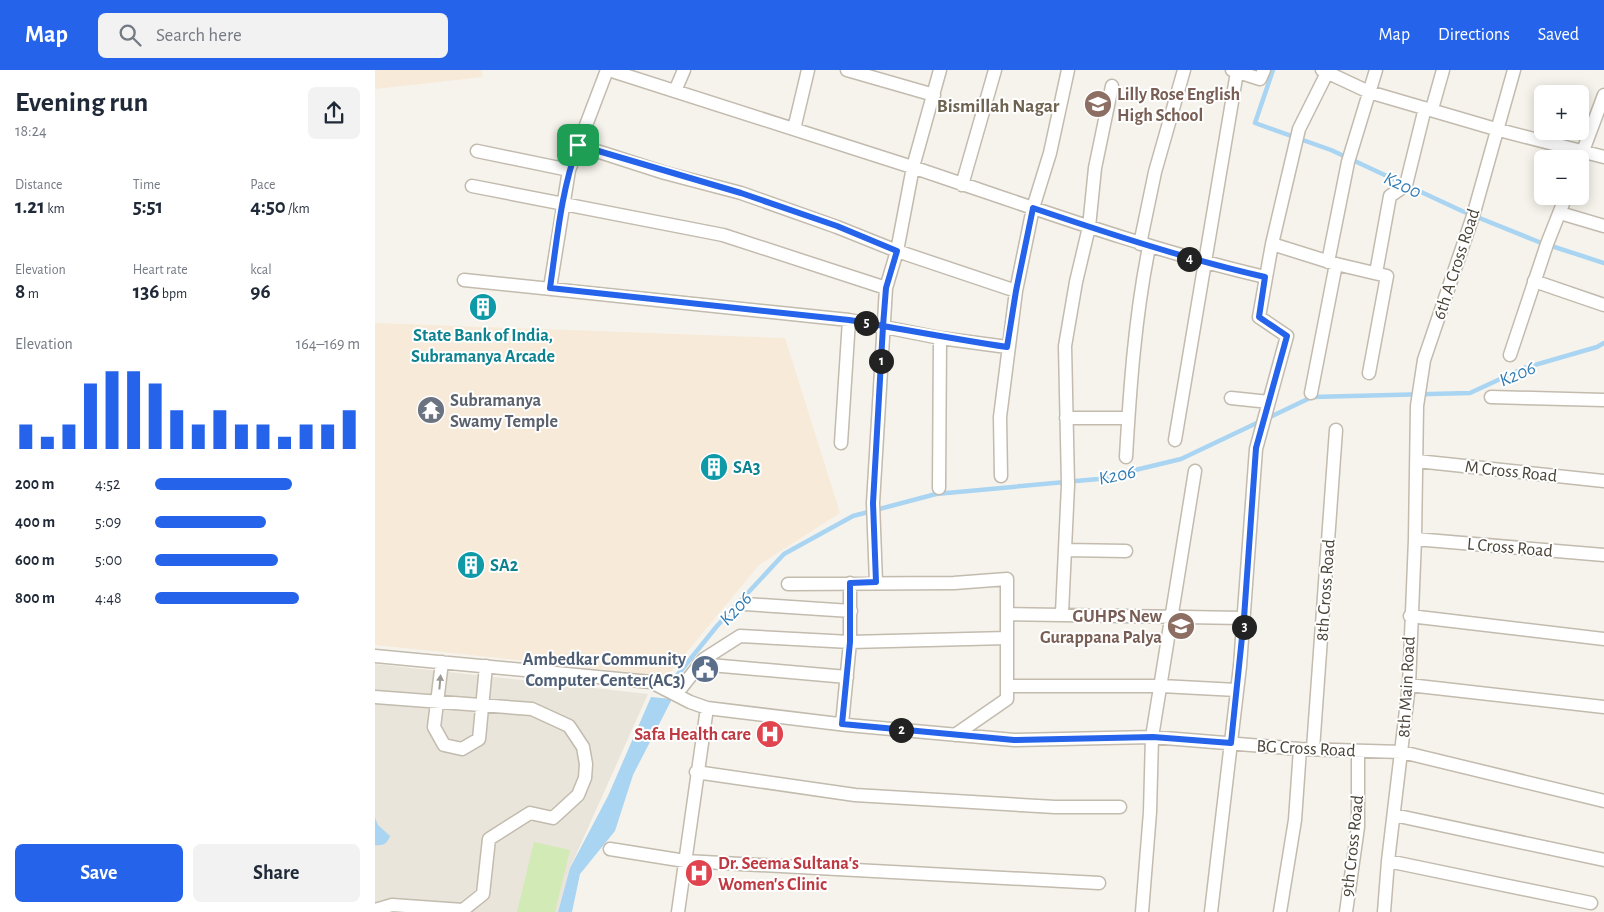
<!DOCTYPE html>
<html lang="en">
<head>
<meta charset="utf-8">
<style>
  :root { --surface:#fff; --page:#f2f2f3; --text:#1f2937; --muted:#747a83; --accent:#2563eb }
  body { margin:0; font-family:"Alegreya Sans",sans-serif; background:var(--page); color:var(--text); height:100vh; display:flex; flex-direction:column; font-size:19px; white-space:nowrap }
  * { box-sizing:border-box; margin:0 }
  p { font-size:16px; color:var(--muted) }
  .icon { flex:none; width:28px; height:28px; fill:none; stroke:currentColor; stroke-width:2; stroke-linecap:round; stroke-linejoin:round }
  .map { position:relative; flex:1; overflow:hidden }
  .panel { display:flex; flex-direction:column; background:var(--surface); width:375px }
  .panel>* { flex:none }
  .controls { position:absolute; left:1159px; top:15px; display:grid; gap:10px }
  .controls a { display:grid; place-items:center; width:55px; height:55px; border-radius:8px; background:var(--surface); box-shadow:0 2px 12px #0003; font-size:25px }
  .pin { position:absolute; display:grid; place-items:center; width:42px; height:42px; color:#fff; margin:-21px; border-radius:10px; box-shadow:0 2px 8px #0006 }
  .km { position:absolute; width:25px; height:25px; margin:-12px; border-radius:50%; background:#222; color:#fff; font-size:14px; line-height:25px; text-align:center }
  .round { display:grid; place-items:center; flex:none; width:52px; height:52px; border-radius:8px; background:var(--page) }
  .head { display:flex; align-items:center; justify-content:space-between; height:85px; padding:0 15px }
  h1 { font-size:28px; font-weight:700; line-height:38px }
  .metrics { display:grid; grid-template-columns:repeat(3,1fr); gap:8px; height:85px; padding:5px 15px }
  .metrics div { display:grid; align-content:center }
  .metrics b { font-size:21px; font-weight:700 }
  .metrics small { font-size:14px; font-weight:400 }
  .metrics p { font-size:14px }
  .chart { height:140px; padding:10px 15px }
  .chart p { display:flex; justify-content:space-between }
  .chart svg { width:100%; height:90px; margin-top:5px; stroke:var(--accent); stroke-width:6 }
  .action { display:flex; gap:10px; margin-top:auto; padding:10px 15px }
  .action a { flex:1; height:58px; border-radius:8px; background:var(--accent); color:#fff; font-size:20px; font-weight:700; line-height:58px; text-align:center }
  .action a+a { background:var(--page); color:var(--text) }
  ul { padding:0 15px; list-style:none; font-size:16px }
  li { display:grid; grid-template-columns:80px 60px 1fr; align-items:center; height:38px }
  li i { height:12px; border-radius:6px; background:var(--accent) }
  header { display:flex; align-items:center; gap:30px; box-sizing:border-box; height:70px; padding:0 25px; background:var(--accent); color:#fff }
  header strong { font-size:24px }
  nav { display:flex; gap:28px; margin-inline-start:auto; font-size:18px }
  .search { width:350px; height:45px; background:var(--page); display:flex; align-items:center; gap:12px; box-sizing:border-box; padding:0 18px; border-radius:8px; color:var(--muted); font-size:19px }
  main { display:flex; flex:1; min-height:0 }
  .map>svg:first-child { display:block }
  .residential { fill:#eae5da }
  .commercial { fill:#f7ead8 }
  .green { fill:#d2eab5 }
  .water { fill:#a9d4f2 }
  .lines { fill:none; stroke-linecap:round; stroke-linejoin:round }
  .stream { stroke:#a9d4f2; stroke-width:4.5 }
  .street-casing { stroke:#c2bbae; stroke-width:15 }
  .street { stroke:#fff; stroke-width:12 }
  .oneway { fill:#9c9892 }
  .route-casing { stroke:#fff; stroke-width:10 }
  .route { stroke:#2563eb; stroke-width:6 }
  .labels { text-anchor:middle; stroke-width:4; stroke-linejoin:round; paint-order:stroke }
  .education-label { font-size:18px; font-weight:bold; fill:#785e54; stroke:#fff; text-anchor:start }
  .street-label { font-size:18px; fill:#4b4439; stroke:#fff }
  .culture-label { font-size:18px; font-weight:bold; fill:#0d838f; stroke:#fff; text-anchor:start }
  .worship-label { font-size:18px; font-weight:bold; fill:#5b616d; stroke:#fff; text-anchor:start }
  .service-label { font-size:18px; font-weight:bold; fill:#4e5e75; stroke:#fff; text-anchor:end }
  .health-label { font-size:18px; font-weight:bold; fill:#be3a42; stroke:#fff; text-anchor:end }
  .neighbourhood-label { font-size:19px; font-weight:bold; fill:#6e6250; stroke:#fff }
  .water-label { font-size:19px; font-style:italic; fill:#2e7ab2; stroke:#fff }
</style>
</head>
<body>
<header>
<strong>Map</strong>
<div class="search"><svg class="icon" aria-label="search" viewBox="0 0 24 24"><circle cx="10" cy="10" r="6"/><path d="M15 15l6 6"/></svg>Search here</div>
<nav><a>Map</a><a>Directions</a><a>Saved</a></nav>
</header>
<main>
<section class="panel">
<div class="head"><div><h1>Evening run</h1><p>18:24</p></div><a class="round"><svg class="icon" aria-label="share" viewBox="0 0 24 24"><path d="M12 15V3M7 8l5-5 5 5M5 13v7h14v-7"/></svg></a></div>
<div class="metrics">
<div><p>Distance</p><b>1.21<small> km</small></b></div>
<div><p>Time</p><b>5:51</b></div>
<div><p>Pace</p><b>4:50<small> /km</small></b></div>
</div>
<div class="metrics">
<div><p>Elevation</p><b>8<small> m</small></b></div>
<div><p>Heart rate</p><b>136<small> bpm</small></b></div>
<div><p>kcal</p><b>96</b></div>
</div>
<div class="chart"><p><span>Elevation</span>164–169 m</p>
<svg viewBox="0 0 160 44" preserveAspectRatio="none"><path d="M5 44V32M15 44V38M25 44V32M35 44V12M45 44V6M55 44V6M65 44V12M75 44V25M85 44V32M95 44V25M105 44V32M115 44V32M125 44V38M135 44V32M145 44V32M155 44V25"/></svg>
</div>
<ul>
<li><b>200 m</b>4:52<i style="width:67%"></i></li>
<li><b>400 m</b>5:09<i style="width:54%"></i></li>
<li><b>600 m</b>5:00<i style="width:60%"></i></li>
<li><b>800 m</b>4:48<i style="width:70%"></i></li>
</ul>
<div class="action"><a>Save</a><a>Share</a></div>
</section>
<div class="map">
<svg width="1229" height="842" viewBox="0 0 1229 842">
  <rect width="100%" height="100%" fill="#f6f3ec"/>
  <!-- residential -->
  <path class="residential" d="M0,594L273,624L195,798L183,842H0Z"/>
  <!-- commercial -->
  <path class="commercial" d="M0,0H106L108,7L0,19Z
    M0,253L410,268L465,443L384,495L292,606L0,575Z"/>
  <!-- green -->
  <path class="green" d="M159,772L195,780L180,842H142Z"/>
  <!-- water -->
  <path class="water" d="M276,627L297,629L258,705L240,761L205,804L197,842H183L195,798L233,726Z
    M0,748L3,755L15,766C12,774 8,776 0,775Z"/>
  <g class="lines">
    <!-- stream -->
    <path class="stream" d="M898,0L880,53L956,80L1087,141L1164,172L1229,193
      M893,348L937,327L1095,323L1149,298L1222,277L1229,273
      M300,608L342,556L409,484L478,446L561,424L723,409L806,389L886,351"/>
    <defs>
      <path id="street" d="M234,0C335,32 436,64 537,97C654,136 770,179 890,207
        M472,0L559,25
        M857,0L885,9L889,0
        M947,0L994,22L1124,60L1229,87
        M952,3L924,59L897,174L961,194L1012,206L994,303
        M300,21L309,0
        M1057,39L1068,0
        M419,59L433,0
        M203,75L290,103L366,123L462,157L522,181L641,221
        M102,81L194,100
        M1205,89L1229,25
        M587,115L620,0
        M97,116L348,165L511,218
        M1185,143L1229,156
        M765,174L780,102L809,0
        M953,192L973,92L1001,0
        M1001,203L1015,126L1031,115L1050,38
        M89,210L474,250L565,268L632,277
        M1159,211L1229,235
        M175,218L194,100L232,0
        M1135,285L1172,174L1191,126
        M936,323L961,194
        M1116,327L1229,330
        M856,328L894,332
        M691,348H753
        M800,370L862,2
        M466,373L474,250
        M751,387C755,317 760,247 774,177
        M1042,391L1229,411
        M626,406L625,347L641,221L658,138L675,83L693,0
        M564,418L565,268
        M1040,469L1229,485
        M690,480L751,481
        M501,512L498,433L511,218L522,181L538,97L565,0
        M413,514L579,513L632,509V629L580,665
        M370,534L476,541
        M687,543L693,415L690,276L701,212L714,157L720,98L737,16
        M632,544L869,548
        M1035,546L1229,569
        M0,586L276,612L315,632L332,638L472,655L639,670L777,667L925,679L1027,682L1229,731
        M67,592L59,657L69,675L87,679L104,669L111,596
        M324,594L472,607
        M1034,615L1229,637
        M632,616H786L862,620
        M306,618L329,589L365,566L475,572L632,568
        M0,627L157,639L194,656L208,677L211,694L210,708L203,725L178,748L155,743L114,769L108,824L88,840L17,835L0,840
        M467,654L475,572V513
        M938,679L961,360
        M321,702L480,725L680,737H745
        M1019,745L1229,790
        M235,779L310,791L724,813
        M1013,791L1216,833
        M303,842L332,638
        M767,842L775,742L777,667L820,401
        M836,842L865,596L881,379L912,266L884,247L897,174
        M905,842L920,750L925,679
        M971,842L983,757V681
        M1009,842L1013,791L1034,615L1040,469L1042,336L1049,290L1098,146L1139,0"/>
    </defs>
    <!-- street casing -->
    <use href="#street" class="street-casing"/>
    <!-- street -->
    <use href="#street" class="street"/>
  </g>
  <!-- one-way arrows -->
  <defs><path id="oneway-solid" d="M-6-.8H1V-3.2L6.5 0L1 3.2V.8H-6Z" transform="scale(1.25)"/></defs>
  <use class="oneway" href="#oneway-solid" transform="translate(65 612) rotate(-85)"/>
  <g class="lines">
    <defs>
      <path id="route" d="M203,75L366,123L462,156L522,181L511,218L508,256L498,433L501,512L475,513V572L467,654L639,670L778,667L856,673L869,548L881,378L912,266L884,247L890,207C811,189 735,164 658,138L641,221L632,277C579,269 527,259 474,250L175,218C182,170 186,121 203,75"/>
    </defs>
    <!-- route casing -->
    <use href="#route" class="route-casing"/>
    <!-- route -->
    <use href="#route" class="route"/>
  </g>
  <!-- icons -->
  <defs>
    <symbol id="school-disc" viewBox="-11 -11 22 22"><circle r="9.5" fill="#8d6e63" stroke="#fff"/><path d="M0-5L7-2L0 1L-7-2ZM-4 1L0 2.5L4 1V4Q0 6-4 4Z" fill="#fff"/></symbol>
    <symbol id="building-disc" viewBox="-11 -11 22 22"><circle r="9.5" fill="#0f9aa8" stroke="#fff"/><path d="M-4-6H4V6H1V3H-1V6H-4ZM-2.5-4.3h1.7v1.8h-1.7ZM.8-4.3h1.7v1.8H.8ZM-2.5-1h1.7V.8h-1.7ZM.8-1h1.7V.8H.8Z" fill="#fff"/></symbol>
    <symbol id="temple-disc" viewBox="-11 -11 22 22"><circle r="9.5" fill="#6b7280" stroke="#fff"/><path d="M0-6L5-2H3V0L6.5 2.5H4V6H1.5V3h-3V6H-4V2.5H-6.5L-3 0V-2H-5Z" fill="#fff"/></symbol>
    <symbol id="civic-disc" viewBox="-11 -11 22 22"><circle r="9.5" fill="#5c6f8a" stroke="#fff"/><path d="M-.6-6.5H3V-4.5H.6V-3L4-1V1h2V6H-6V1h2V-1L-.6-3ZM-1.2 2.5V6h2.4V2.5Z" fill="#fff"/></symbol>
    <symbol id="hospital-disc" viewBox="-11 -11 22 22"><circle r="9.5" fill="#e0444e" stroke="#fff"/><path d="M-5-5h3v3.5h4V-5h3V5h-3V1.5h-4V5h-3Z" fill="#fff"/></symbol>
  </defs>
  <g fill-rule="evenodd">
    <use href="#school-disc" x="707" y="18" width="32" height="32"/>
    <use href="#building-disc" x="92" y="221" width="32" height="32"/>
    <use href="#temple-disc" x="40" y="324" width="32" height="32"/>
    <use href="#building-disc" x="323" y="381" width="32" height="32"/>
    <use href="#building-disc" x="80" y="479" width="32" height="32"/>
    <use href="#school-disc" x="790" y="540" width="32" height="32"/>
    <use href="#civic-disc" x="314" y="583" width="32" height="32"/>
    <use href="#hospital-disc" x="379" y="648" width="32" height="32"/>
    <use href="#hospital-disc" x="308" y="787" width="32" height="32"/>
  </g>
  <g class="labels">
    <!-- education labels -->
    <g class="education-label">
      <text x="742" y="30">Lilly Rose English<tspan x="742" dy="21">High School</tspan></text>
      <text x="787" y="552" text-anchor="end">GUHPS New<tspan x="787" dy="21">Gurappana Palya</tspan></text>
    </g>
    <!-- street labels -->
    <g class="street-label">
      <text transform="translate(1081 194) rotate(-72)" y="6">6th A Cross Road</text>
      <text transform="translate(1136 401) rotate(6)" y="6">M Cross Road</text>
      <text transform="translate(1135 477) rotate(5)" y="6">L Cross Road</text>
      <text transform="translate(950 520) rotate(-86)" y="6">8th Cross Road</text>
      <text transform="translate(1031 617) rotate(-87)" y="6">8th Main Road</text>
      <text transform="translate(931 678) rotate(3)" y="6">BG Cross Road</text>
      <text transform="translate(977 776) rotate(-84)" y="6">9th Cross Road</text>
    </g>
    <!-- culture labels -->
    <g class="culture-label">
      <text x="108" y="271" text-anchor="middle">State Bank of India,<tspan x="108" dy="21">Subramanya Arcade</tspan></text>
      <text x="358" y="403">SA3</text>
      <text x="115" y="501">SA2</text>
    </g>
    <!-- worship labels -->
    <g class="worship-label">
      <text x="75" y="336">Subramanya<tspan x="75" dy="21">Swamy Temple</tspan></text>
    </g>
    <!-- service labels -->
    <g class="service-label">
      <text x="311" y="595">Ambedkar Community<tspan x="311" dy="21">Computer Center(AC3)</tspan></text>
    </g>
    <!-- health labels -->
    <g class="health-label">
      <text x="376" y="670">Safa Health care</text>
      <text x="343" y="799" text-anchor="start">Dr. Seema Sultana's<tspan x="343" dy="21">Women's Clinic</tspan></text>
    </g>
    <!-- neighbourhood labels -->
    <g class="neighbourhood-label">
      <text x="623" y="42">Bismillah Nagar</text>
    </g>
    <!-- water labels -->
    <g class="water-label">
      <text transform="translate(1028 114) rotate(25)" y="7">K200</text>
      <text transform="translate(1142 303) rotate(-23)" y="7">K206</text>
      <text transform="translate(742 404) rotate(-12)" y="7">K206</text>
      <text transform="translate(360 538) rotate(-47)" y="7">K206</text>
    </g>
  </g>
</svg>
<div class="controls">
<a>+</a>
<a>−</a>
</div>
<div class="pin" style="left:203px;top:75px;background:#1e9e55"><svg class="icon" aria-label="arrive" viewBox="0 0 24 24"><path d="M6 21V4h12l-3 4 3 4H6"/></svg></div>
<b class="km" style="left:506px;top:291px">1</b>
<b class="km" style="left:526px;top:660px">2</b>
<b class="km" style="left:869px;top:557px">3</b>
<b class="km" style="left:814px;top:189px">4</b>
<b class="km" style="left:491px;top:253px">5</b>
</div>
</main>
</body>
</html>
